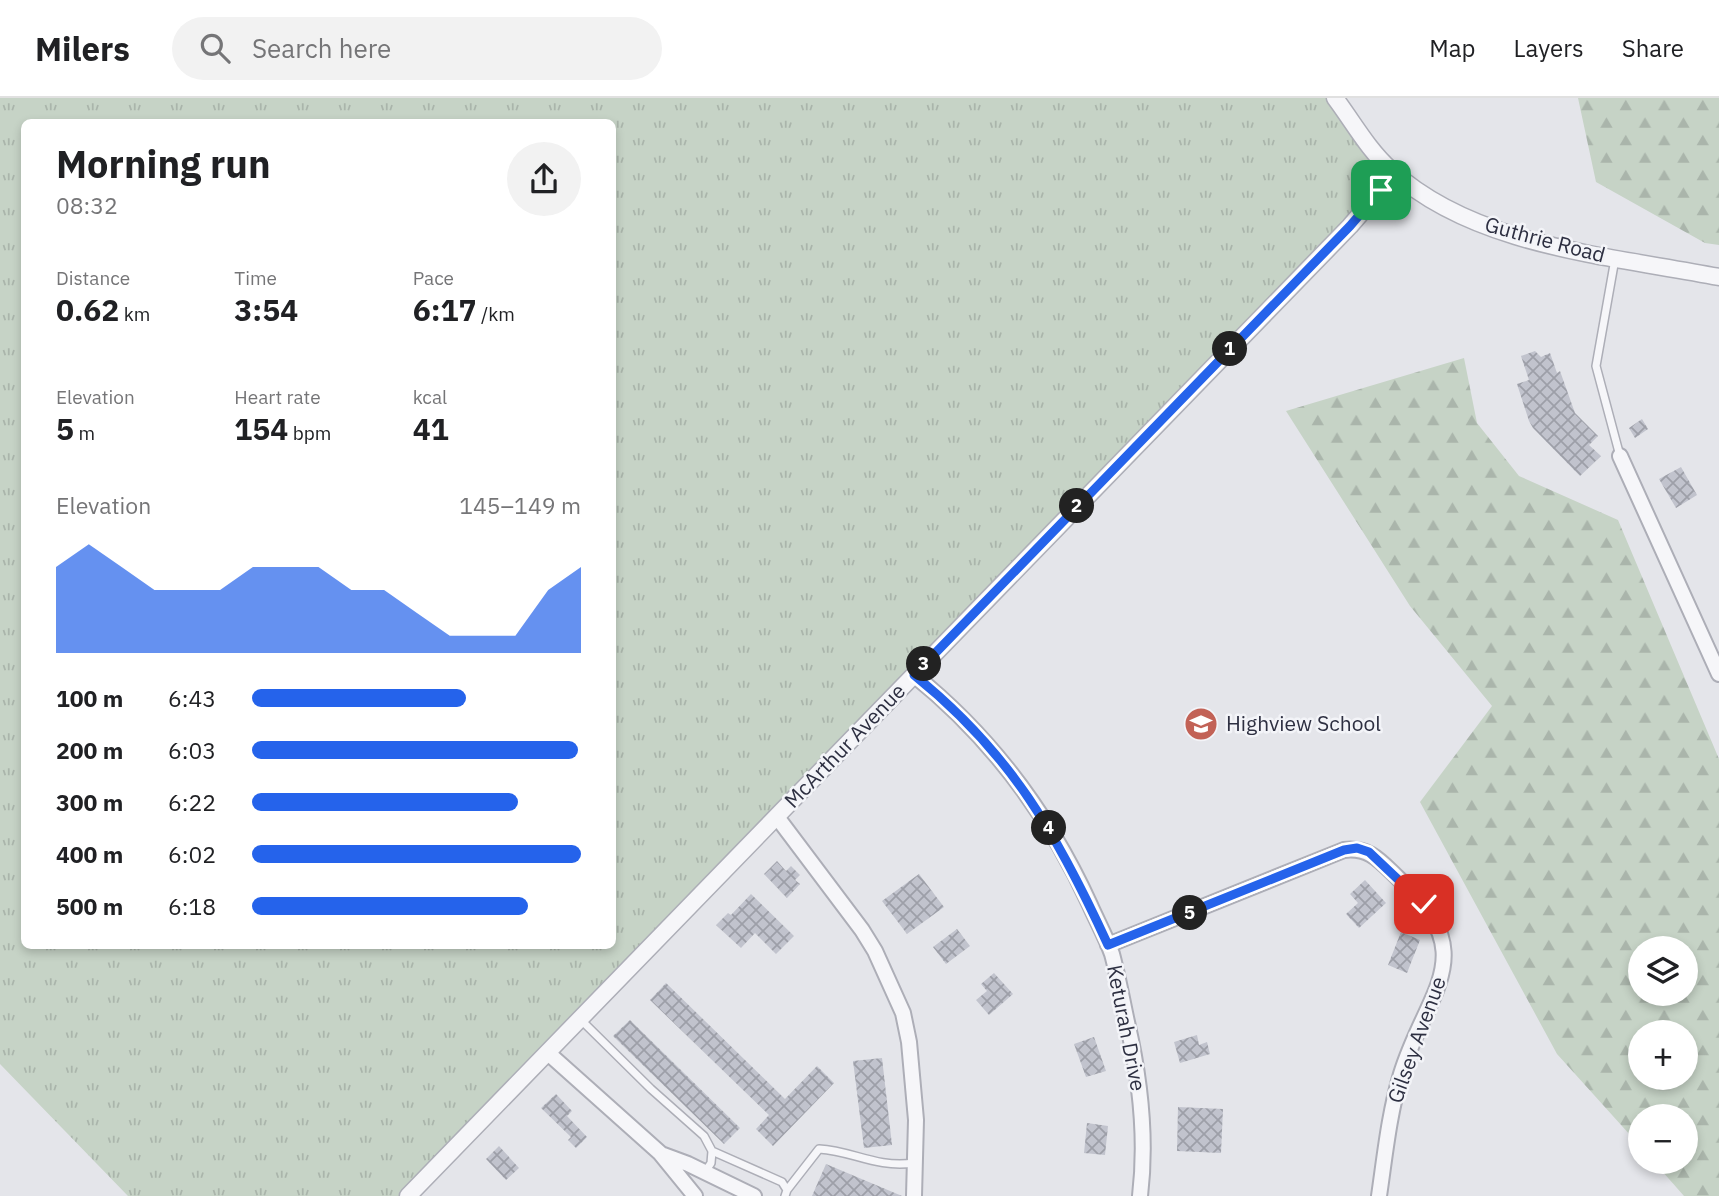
<!DOCTYPE html>
<html lang="en">
<head>
<meta charset="utf-8">
<style>
  :root { --surface:#fff; --page:#f2f2f2; --text:#202124; --muted:#757577; --line:#e0e0e0; --accent:#2563eb }
  body { margin:0; font-family:"IBM Plex Sans",sans-serif; background:var(--page); color:var(--text); height:100vh; display:flex; flex-direction:column; font-size:26px; white-space:nowrap }
  * { box-sizing:border-box; margin:0 }
  p { font-size:23px; color:var(--muted) }
  .icon { flex:none; width:38px; height:38px; fill:none; stroke:currentColor; stroke-width:2; stroke-linecap:round; stroke-linejoin:round }
  .map { position:relative; flex:1; overflow:hidden }
  .drawer { position:absolute; left:21px; top:21px; width:595px; height:830px; display:flex; flex-direction:column; background:var(--surface); border-radius:10px; box-shadow:0 4px 10px #0003 }
  .drawer>* { flex:none }
  .fabs { position:absolute; left:1628px; top:838px; display:grid; gap:14px }
  .fabs a { display:grid; place-items:center; width:70px; height:70px; border-radius:50%; background:var(--surface); box-shadow:0 4px 10px #0003; font-size:35px }
  .pin { position:absolute; display:grid; place-items:center; width:60px; height:60px; color:#fff; margin:-30px; border-radius:14px; box-shadow:0 4px 10px #0006 }
  .km { position:absolute; width:35px; height:35px; margin:-18px; border-radius:50%; background:#222; color:#fff; font-size:19px; line-height:35px; text-align:center }
  .round { display:grid; place-items:center; flex:none; width:74px; height:74px; border-radius:37px; background:var(--page) }
  .head { display:flex; align-items:center; justify-content:space-between; height:119px; padding:0 35px }
  h1 { font-size:38px; font-weight:800; line-height:52px }
  .stats { display:grid; grid-template-columns:repeat(3,1fr); gap:10px; height:119px; padding:7px 35px }
  .stats div { display:grid; align-content:center }
  .stats b { font-size:30px; font-weight:800 }
  .stats small { font-size:19px; font-weight:400 }
  .stats p { font-size:19px }
  .chart { height:196px; padding:14px 35px }
  .chart p { display:flex; justify-content:space-between }
  .chart svg { width:100%; height:126px; margin-top:7px; fill:var(--accent); opacity:.7 }
  ul { padding:0 35px; list-style:none; font-size:23px }
  li { display:grid; grid-template-columns:112px 84px 1fr; align-items:center; height:52px }
  li i { height:18px; border-radius:9px; background:var(--accent) }
  header { display:flex; align-items:center; gap:42px; box-sizing:border-box; height:98px; padding:0 35px; background:var(--surface); border-bottom:2px solid var(--line) }
  header strong { font-size:33px }
  nav { display:flex; gap:38px; margin-inline-start:auto; font-size:24px }
  .search { width:490px; height:63px; background:var(--page); display:flex; align-items:center; gap:18px; box-sizing:border-box; padding:0 24px; border-radius:38px; color:var(--muted); font-size:26px }
  .map>svg:first-child { display:block }
  .grass { fill:url(#grass-tufts); fill-rule:evenodd }
  .forest { fill:url(#forest-firs); fill-rule:evenodd }
  .building { fill:url(#building-cross-hatch) }
  .lines { fill:none; stroke-linecap:round; stroke-linejoin:round }
  .service-casing { stroke:#adaeb7; stroke-width:10 }
  .minor-casing { stroke:#adaeb7; stroke-width:18 }
  .tertiary-casing { stroke:#adaeb7; stroke-width:19 }
  .service { stroke:#f6f6f9; stroke-width:7 }
  .minor { stroke:#f6f6f9; stroke-width:14 }
  .tertiary { stroke:#f6f6f9; stroke-width:16 }
  .route-casing { stroke:#fff; stroke-width:14 }
  .route { stroke:#2563eb; stroke-width:9 }
  .labels { text-anchor:middle; stroke-width:5; stroke-linejoin:round; paint-order:stroke }
  .street-label { font-size:21px; fill:#2d2f41; stroke:#f3f4f8 }
  .poi-label { font-size:21px; fill:#2d2f41; stroke:#f3f4f8; text-anchor:start }
</style>
</head>
<body>
<header>
<strong>Milers</strong>
<div class="search"><svg class="icon" aria-label="search" viewBox="0 0 24 24"><circle cx="10" cy="10" r="6"/><path d="M15 15l6 6"/></svg>Search here</div>
<nav><a>Map</a><a>Layers</a><a>Share</a></nav>
</header>
<div class="map">
<svg width="1719" height="1098" viewBox="0 0 1719 1098">
  <defs>
    <pattern id="grass-tufts" width="24" height="20" patternUnits="userSpaceOnUse" patternTransform="scale(1.75)"><rect width="24" height="20" fill="#c6d3c6"/><path d="M3 7l-1-3M5 7V3M7 7l1-3M15 17l-1-3M17 17v-4M19 17l1-3" fill="none" stroke="#aab5ab"/></pattern>
    <pattern id="forest-firs" width="22" height="20" patternUnits="userSpaceOnUse" patternTransform="scale(1.75)"><rect width="22" height="20" fill="#c6d3c6"/><path d="M5 1l3.5 6h-7zM16 11l3.5 6h-7z" fill="#aab5ab"/></pattern>
    <pattern id="building-cross-hatch" width="8" height="8" patternUnits="userSpaceOnUse" patternTransform="scale(1.75)"><rect width="8" height="8" fill="#c1c3cd"/><path d="M0 0l8 8M0 8l8-8" fill="none" stroke="#9d9fa8"/></pattern>
  </defs>
  <rect width="100%" height="100%" fill="#e4e5ea"/>
  <!-- grass -->
  <path class="grass" d="M0,0H1335L1384,66L1386,84L408,1098H128L0,966ZM24,24H612V847H24Z"/>
  <!-- forest -->
  <path class="forest" d="M1578,0H1719V147L1705,145L1596,84Z
    M1464,260L1477,325L1519,378L1618,422L1719,661V1098H1684L1654,1064H1685V1018H1640V1048L1557,956L1420,704L1492,608L1410,508L1286,313ZM1640,850H1685V896H1640ZM1640,934H1685V980H1640Z"/>
  <!-- building -->
  <path class="building" d="M1535,253L1541,259L1550,255L1557,275L1560,273L1575,315L1598,338L1589,347L1601,358L1580,378L1533,330L1529,323L1517,286L1529,282L1521,258Z
    M1642,321L1648,331L1635,340L1629,330Z
    M1681,369L1697,397L1676,410L1659,381Z
    M777,763L786,773L791,768L800,777L795,782L800,786L787,800L764,776Z
    M919,776L944,809L907,836L882,803Z
    M1365,782L1386,805L1359,830L1346,816L1358,805L1350,796Z
    M751,796L794,838L776,856L755,835L741,850L716,827L728,815L731,817Z
    M957,831L970,848L946,866L933,849Z
    M1401,834L1420,842L1407,875L1388,867Z
    M994,875L1013,896L989,917L976,902L987,893L981,886Z
    M666,885L785,1001L817,968L834,985L773,1048L756,1031L769,1017L650,902Z
    M630,922L740,1030L724,1046L613,938Z
    M1197,937L1199,947L1207,944L1210,956L1180,965L1174,944Z
    M1094,939L1106,973L1086,979L1074,946Z
    M882,960L892,1047L864,1050L853,963Z
    M556,996L572,1013L567,1018L587,1039L576,1050L568,1042L571,1039L541,1010Z
    M1178,1009L1223,1011L1221,1055L1177,1053Z
    M1087,1025L1108,1028L1105,1057L1084,1055Z
    M499,1048L519,1070L506,1082L486,1061Z
    M826,1066L902,1098H812Z"/>
  <g class="lines">
    <defs>
      <path id="service" d="M1615,161L1596,268L1620,358
        M581,922L651,991L704,1038L712,1053L711,1065L705,1074
        M712,1053L782,1084L787,1092L785,1098
        M787,1092L819,1051C854,1053 874,1070 914,1065"/>
      <path id="minor" d="M1620,358L1719,576
        M914,577C991,639 1049,717 1090,807C1097,823 1106,839 1112,856C1118,878 1122,901 1127,924C1140,980 1147,1040 1140,1098
        M777,719L862,832L875,853L903,915L909,944L916,1022L914,1098
        M1108,847L1344,752C1370,749 1380,763 1398,780C1484,858 1427,891 1401,976C1389,1016 1385,1057 1379,1098
        M548,955L660,1055L695,1098
        M661,1056L688,1066L754,1098"/>
      <path id="tertiary" d="M1335,0C1353,24 1369,53 1391,72C1475,149 1612,158 1719,179
        M408,1098L1350,128L1381,92L1391,72"/>
    </defs>
    <!-- service casing -->
    <use href="#service" class="service-casing"/>
    <!-- minor casing -->
    <use href="#minor" class="minor-casing"/>
    <!-- tertiary casing -->
    <use href="#tertiary" class="tertiary-casing"/>
    <!-- service -->
    <use href="#service" class="service"/>
    <!-- minor -->
    <use href="#minor" class="minor"/>
    <!-- tertiary -->
    <use href="#tertiary" class="tertiary"/>
  </g>
  <g class="lines">
    <defs>
      <path id="route" d="M1381,92L1350,128L914,577C1011,655 1057,736 1108,847L1344,752L1357,750L1369,754L1424,806"/>
    </defs>
    <!-- route casing -->
    <use href="#route" class="route-casing"/>
    <!-- route -->
    <use href="#route" class="route"/>
  </g>
  <!-- icons -->
  <defs>
    <symbol id="school-disc" viewBox="-11 -11 22 22"><circle r="9.5" fill="#c26256" stroke="#f3f4f8"/><path d="M0-5L7-2L0 1L-7-2ZM-4 1L0 2.5L4 1V4Q0 6-4 4Z" fill="#fff"/></symbol>
  </defs>
  <g fill-rule="evenodd">
    <use href="#school-disc" x="1182" y="607" width="38" height="38"/>
  </g>
  <g class="labels">
    <!-- street labels -->
    <g class="street-label">
      <text transform="translate(1545 142) rotate(15)" y="7">Guthrie Road</text>
      <text transform="translate(845 648) rotate(-46)" y="7">McArthur Avenue</text>
      <text transform="translate(1126 930) rotate(79)" y="7">Keturah Drive</text>
      <text transform="translate(1417 942) rotate(-70)" y="7">Gilsey Avenue</text>
    </g>
    <!-- poi labels -->
    <g class="poi-label">
      <text x="1226" y="633">Highview School</text>
    </g>
  </g>
</svg>
<div class="fabs">
<a><svg class="icon" aria-label="layers" viewBox="0 0 24 24"><path d="M12 4l9 5-9 5-9-5zM3 14l9 5 9-5"/></svg></a>
<a>+</a>
<a>−</a>
</div>
<div class="pin" style="left:1381px;top:92px;background:#1e9e55"><svg class="icon" aria-label="arrive" viewBox="0 0 24 24"><path d="M6 21V4h12l-3 4 3 4H6"/></svg></div>
<div class="pin" style="left:1424px;top:806px;background:#d93025"><svg class="icon" aria-label="check" viewBox="0 0 24 24"><path d="M5 12l5 5 9-10"/></svg></div>
<b class="km" style="left:1230px;top:251px">1</b>
<b class="km" style="left:1077px;top:408px">2</b>
<b class="km" style="left:924px;top:566px">3</b>
<b class="km" style="left:1049px;top:730px">4</b>
<b class="km" style="left:1190px;top:815px">5</b>
<section class="drawer">
<div class="head"><div><h1>Morning run</h1><p>08:32</p></div><a class="round"><svg class="icon" aria-label="share" viewBox="0 0 24 24"><path d="M12 15V3M7 8l5-5 5 5M5 13v7h14v-7"/></svg></a></div>
<div class="stats">
<div><p>Distance</p><b>0.62<small> km</small></b></div>
<div><p>Time</p><b>3:54</b></div>
<div><p>Pace</p><b>6:17<small> /km</small></b></div>
</div>
<div class="stats">
<div><p>Elevation</p><b>5<small> m</small></b></div>
<div><p>Heart rate</p><b>154<small> bpm</small></b></div>
<div><p>kcal</p><b>41</b></div>
</div>
<div class="chart"><p><span>Elevation</span>145–149 m</p>
<svg viewBox="0 0 160 44" preserveAspectRatio="none"><path d="M0 44V14L10 6L20 14L30 22L40 22L50 22L60 14L70 14L80 14L90 22L100 22L110 30L120 38L130 38L140 38L150 22L160 14V44z"/></svg>
</div>
<ul>
<li><b>100 m</b>6:43<i style="width:65%"></i></li>
<li><b>200 m</b>6:03<i style="width:99%"></i></li>
<li><b>300 m</b>6:22<i style="width:81%"></i></li>
<li><b>400 m</b>6:02<i style="width:100%"></i></li>
<li><b>500 m</b>6:18<i style="width:84%"></i></li>
</ul>
</section>
</div>
</body>
</html>
